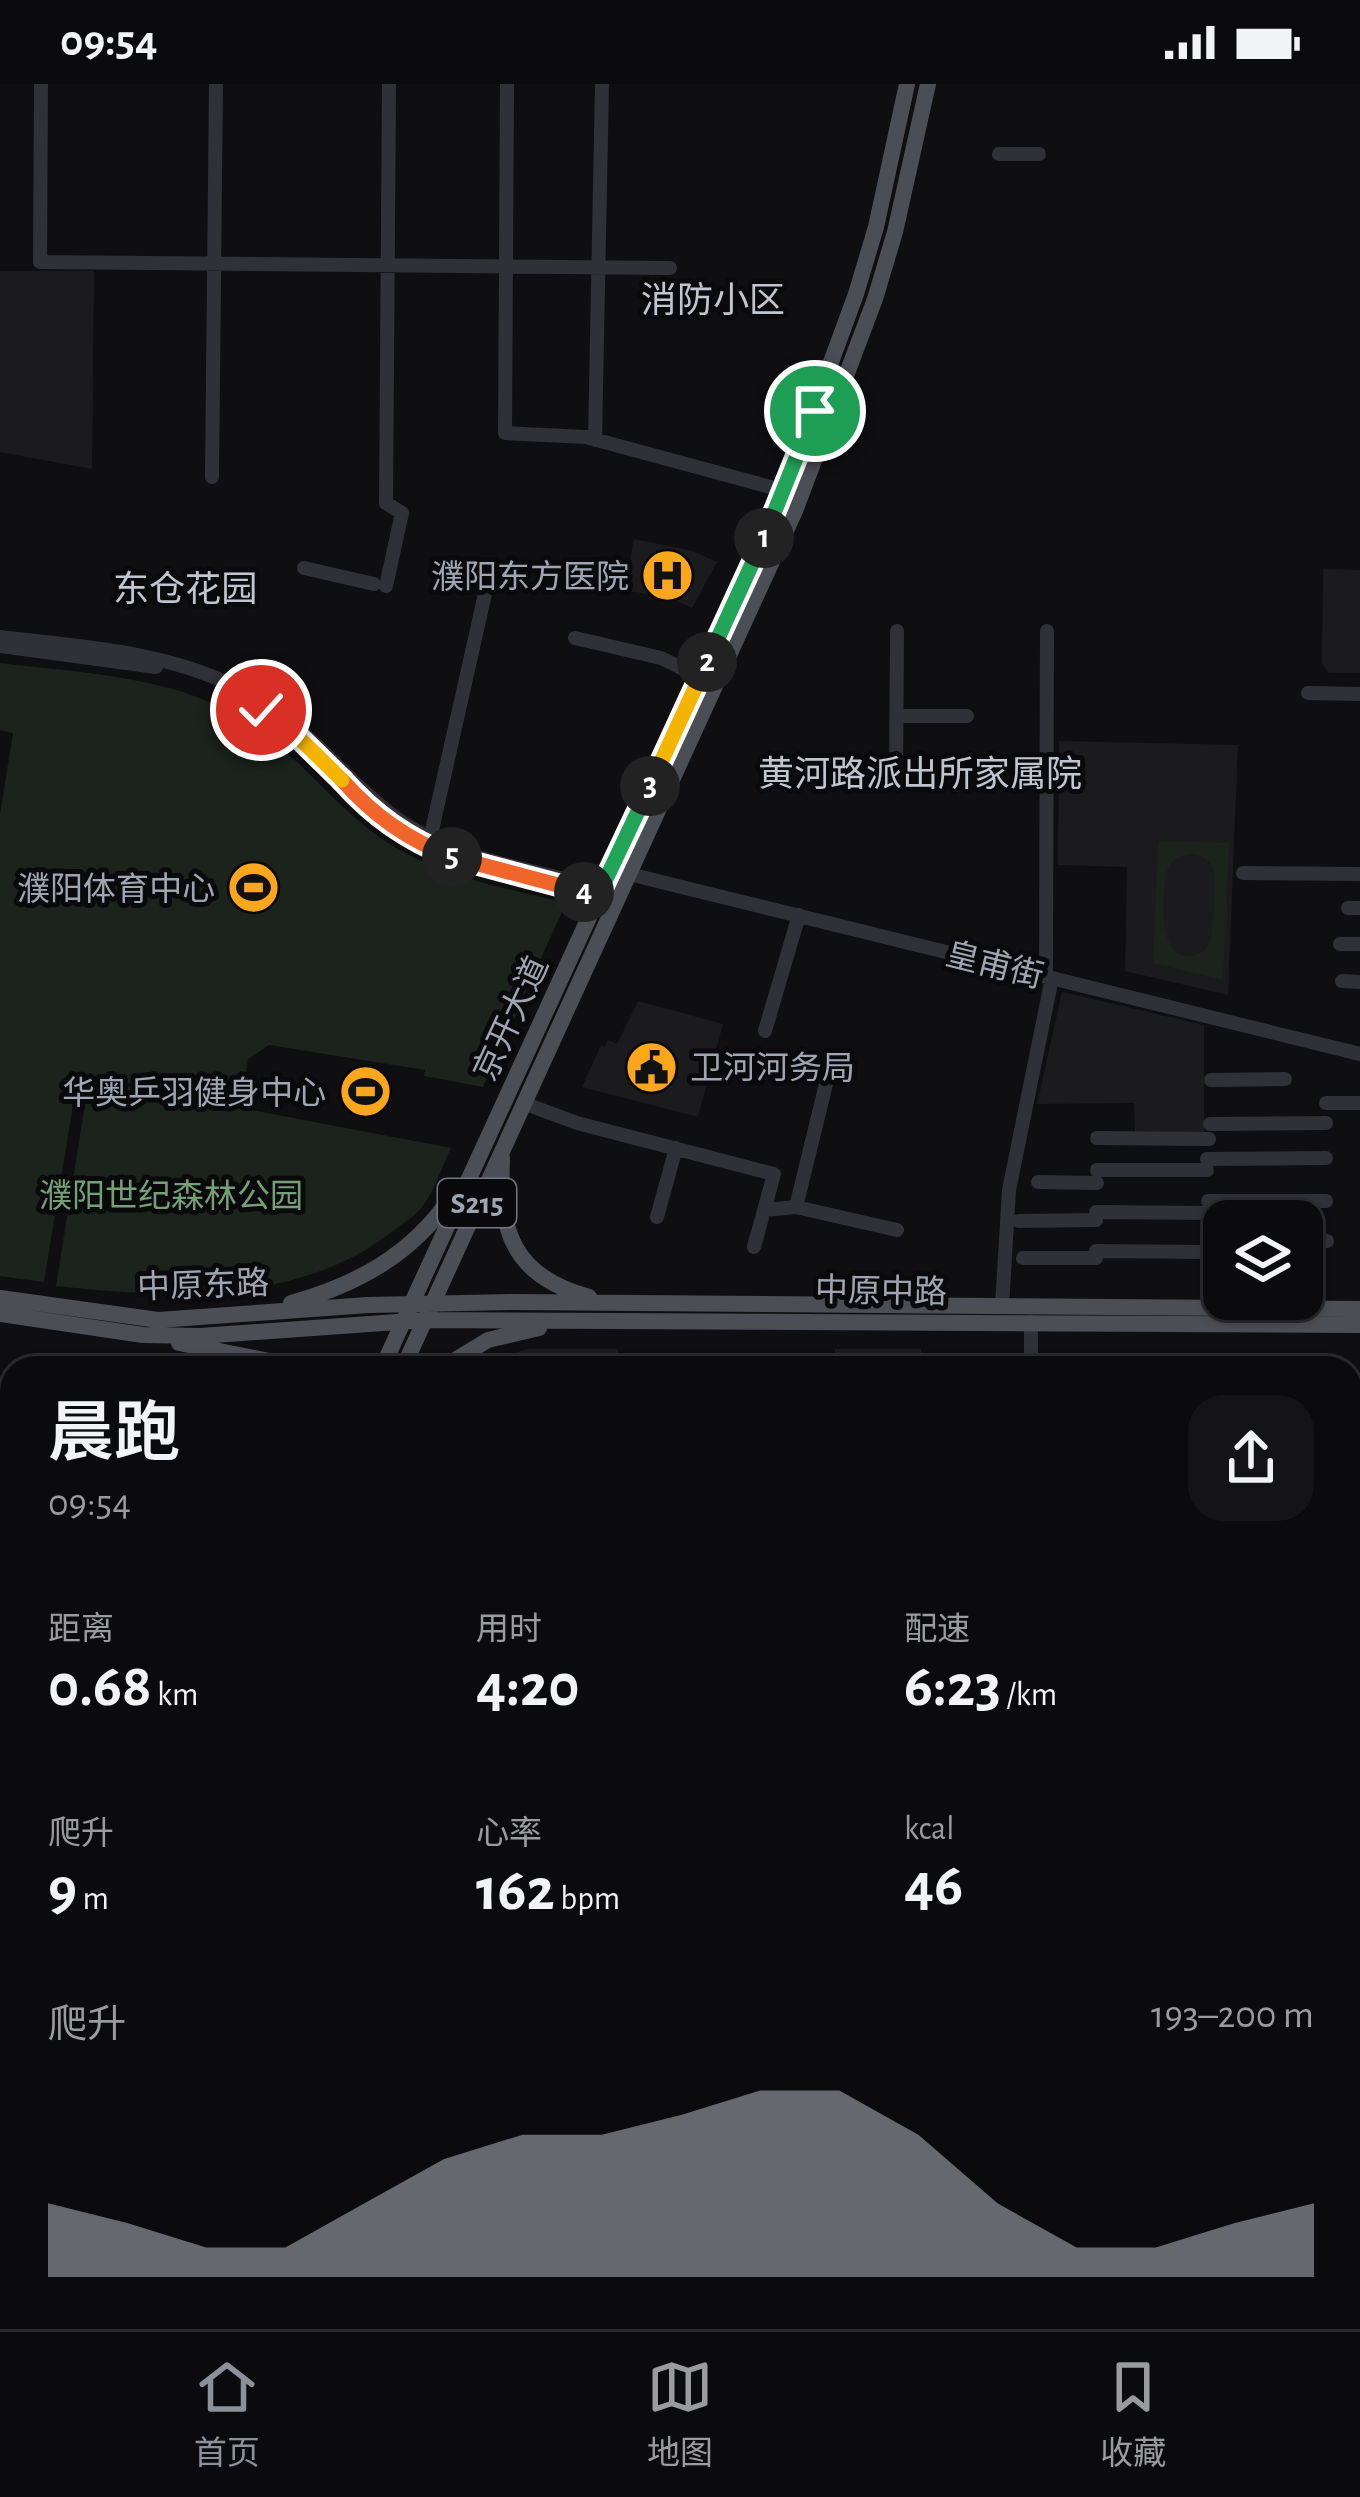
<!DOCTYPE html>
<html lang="zh">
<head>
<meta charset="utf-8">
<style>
  :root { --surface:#0b0b0d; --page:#141416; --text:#f1f3f6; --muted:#9a9b9d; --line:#2b2b2e; --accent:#8c9099 }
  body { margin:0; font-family:"Alegreya Sans","Noto Sans SC",sans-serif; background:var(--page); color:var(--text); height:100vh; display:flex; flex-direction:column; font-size:45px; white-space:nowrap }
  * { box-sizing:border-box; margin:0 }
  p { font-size:39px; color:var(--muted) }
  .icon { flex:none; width:66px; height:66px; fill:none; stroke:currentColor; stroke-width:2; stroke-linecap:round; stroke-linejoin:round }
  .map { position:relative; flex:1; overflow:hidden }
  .drawer { position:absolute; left:0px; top:1272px; width:1362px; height:975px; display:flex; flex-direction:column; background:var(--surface); border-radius:36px 36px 0 0; box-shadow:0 3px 9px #0004,0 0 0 3px var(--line) }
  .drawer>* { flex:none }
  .controls { position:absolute; left:1203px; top:1116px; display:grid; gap:24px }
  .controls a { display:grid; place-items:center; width:120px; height:120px; border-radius:24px; background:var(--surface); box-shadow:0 3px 9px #0004,0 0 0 3px var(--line); font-size:60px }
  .pin { position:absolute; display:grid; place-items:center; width:102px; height:102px; color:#fff; margin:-51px; border:6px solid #fff; border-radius:50%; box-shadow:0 3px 12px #0007 }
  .km { position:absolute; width:60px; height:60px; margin:-30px; border-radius:50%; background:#222; color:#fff; font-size:33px; line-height:60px; text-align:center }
  .round { display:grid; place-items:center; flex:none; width:126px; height:126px; border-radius:36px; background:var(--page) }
  .overview { display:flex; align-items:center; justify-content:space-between; height:204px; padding:0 48px }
  h1 { font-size:66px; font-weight:600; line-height:90px }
  .stats { display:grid; grid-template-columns:repeat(3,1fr); gap:18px; height:204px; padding:12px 48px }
  .stats div { display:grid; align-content:center }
  .stats b { font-size:60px; font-weight:600 }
  .stats small { font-size:33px; font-weight:400 }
  .stats p { font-size:33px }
  .chart { height:336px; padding:24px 48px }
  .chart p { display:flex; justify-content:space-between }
  .chart svg { width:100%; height:216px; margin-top:12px; fill:var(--accent); opacity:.7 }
  .status { display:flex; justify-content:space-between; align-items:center; height:84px; padding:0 60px; background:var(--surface); direction:ltr }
  .status svg { height:33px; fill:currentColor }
  .menu { display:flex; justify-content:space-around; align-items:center; height:168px; border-top:3px solid var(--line); background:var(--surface); font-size:33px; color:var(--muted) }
  .menu a { display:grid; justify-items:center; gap:6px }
  .menu .current { color:var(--accent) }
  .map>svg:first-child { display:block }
  .built { fill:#1b1b1e }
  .green { fill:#1b231c; fill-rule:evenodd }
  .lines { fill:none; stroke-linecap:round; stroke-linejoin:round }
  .minor { stroke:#303136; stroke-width:14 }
  .major { stroke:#4c4e55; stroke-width:16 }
  .split-1-casing { stroke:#fff; stroke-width:24 }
  .split-2-casing { stroke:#fff; stroke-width:24 }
  .split-3-casing { stroke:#fff; stroke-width:24 }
  .split-4-casing { stroke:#fff; stroke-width:24 }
  .split-5-casing { stroke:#fff; stroke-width:24 }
  .split-6-casing { stroke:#fff; stroke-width:24 }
  .split-7-casing { stroke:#fff; stroke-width:24 }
  .split-1 { stroke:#22a559; stroke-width:15 }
  .split-2 { stroke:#22a559; stroke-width:15 }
  .split-3 { stroke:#f5b400; stroke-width:15 }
  .split-4 { stroke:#22a559; stroke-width:15 }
  .split-5 { stroke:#f0652b; stroke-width:15 }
  .split-6 { stroke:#f0652b; stroke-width:15 }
  .split-7 { stroke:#f5b400; stroke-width:15 }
  .labels { text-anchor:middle; stroke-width:10; stroke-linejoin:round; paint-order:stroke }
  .shield { fill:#0a0a0c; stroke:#727780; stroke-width:3 }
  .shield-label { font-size:30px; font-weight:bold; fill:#9fa6b2 }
  .poi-label { font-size:33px; fill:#9fa6b2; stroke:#0a0a0c; text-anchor:end }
  .street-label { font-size:33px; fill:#9fa6b2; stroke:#0a0a0c }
  .park-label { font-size:33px; fill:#759f76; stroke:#0a0a0c }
  .neighbourhood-label { font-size:36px; fill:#c0c5ce; stroke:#0a0a0c }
</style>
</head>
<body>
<div class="status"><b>09:54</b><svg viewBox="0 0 49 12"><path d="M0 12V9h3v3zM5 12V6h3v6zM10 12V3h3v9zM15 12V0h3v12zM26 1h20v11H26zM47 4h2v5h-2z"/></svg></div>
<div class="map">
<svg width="1360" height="2245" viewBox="0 0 1360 2245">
  <rect width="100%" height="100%" fill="#0f0f11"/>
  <!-- built -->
  <path class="built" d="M0,187H94L92,385L0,368Z
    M634,455L693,467L717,478L692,524L670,514L624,506Z
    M1323,485L1360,486V589H1329L1322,579Z
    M1059,657L1238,661L1228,911L1125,887L1127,783L1058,781Z
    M1062,908L1204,941V1048H1135L1134,1019L1037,1020Z
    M638,917L723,940L698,1033L582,1003L601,961L605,963L608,956L617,960Z
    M526,1265H618V1284H479Z
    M835,1265H921V1284H835Z
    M930,1269L1010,1270V1284H930Z
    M503,2235H692V2245H503Z"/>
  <!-- green -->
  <path class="green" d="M0,579C75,588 155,591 223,624C289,656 321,711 378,752C432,792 502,803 566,819L483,1003L424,992L425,986L269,961L248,975L242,1016L78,991L44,1198L0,1192V730L13,649L0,646Z
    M1158,757L1229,759L1223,896L1153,879ZM1189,770C1199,771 1208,773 1213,784C1216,793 1214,851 1209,860C1205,869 1194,874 1185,872C1158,869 1162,807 1167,787C1171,776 1179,773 1189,770Z
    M89,995L451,1064C442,1082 435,1107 422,1123C416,1132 403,1139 394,1146C301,1221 168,1214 56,1202Z
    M606,2235H687V2245H606Z"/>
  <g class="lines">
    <!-- minor -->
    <path class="minor" d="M41,0L40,178L670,184
      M507,0L505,349L586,353L785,407
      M999,70H1039
      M595,356L602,0
      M212,393L216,0
      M304,484L374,500
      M386,502L402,429L386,419L389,0
      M0,553C80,563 159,566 232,601C304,634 336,690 395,733C453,776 534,786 602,804
      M575,554L661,574L700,593
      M0,562L156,583
      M1308,609L1360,610
      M897,632H967
      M896,693L897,547
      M349,704L367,724L415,757
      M430,755L487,501
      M1243,789L1360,790
      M629,790L1360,970
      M1348,824H1360
      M1340,860H1360
      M1046,892L1047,547
      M1342,897L1360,898
      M765,947L799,831
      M1211,996L1285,995
      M523,1019L577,1039L774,1090L754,1163
      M1326,1019H1360
      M1210,1040L1326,1039
      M1097,1054L1209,1055
      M1207,1075L1326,1074
      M1097,1086H1207
      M1038,1098L1097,1099
      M1208,1117H1326
      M796,1123L826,1000
      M764,1126L796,1123L897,1146
      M1096,1128L1208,1129
      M657,1133L676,1064
      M1019,1137L1096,1136
      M1208,1157H1224
      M1302,1157H1327
      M1096,1167L1208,1168
      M1023,1174H1096
      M1002,1222L1009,1106L1052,894
      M1031,1284V1238
      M0,1603L12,1605
      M0,1659L12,1661
      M1350,1689H1360
      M1350,1726H1360
      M1350,1776H1360
      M0,1807L12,1811
      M1353,1866H1360
      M11,1867L12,1863
      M1351,1913H1360
      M1351,1952H1360
      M0,2008L12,2011
      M0,2034L12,2038
      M1350,2065H1360
      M1350,2093H1360
      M0,2228L12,2232
      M361,2235L367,2245
      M248,2245L253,2235
      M476,2245V2235
      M1017,2245V2235
      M1027,2245V2235"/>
    <!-- major -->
    <path class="major" d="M502,1074C499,1147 512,1192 589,1213
      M0,1214L158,1236L368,1221L513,1218L1360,1225
      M291,1219C356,1201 412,1171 451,1113
      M0,1230L143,1251L200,1252L425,1236L1360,1241
      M179,1259L304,1284
      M382,1284L779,420L856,210L876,143L907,0
      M403,1284L795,427L875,215L895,148L928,0
      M442,1284L488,1256L539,1244
      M101,2245L103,2235
      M117,2245L120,2235"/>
  </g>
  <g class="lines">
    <defs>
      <path id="split-1" d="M764,454L815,327"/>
      <path id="split-2" d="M707,578L764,454"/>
      <path id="split-3" d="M650,702L707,578"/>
      <path id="split-4" d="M584,808L598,812L650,702"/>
      <path id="split-5" d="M452,773L584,808"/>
      <path id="split-6" d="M342,696C374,732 407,755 452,773"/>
      <path id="split-7" d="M261,626L291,646L342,696"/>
    </defs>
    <!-- split-1 casing -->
    <use href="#split-1" class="split-1-casing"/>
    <!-- split-2 casing -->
    <use href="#split-2" class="split-2-casing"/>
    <!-- split-3 casing -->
    <use href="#split-3" class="split-3-casing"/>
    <!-- split-4 casing -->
    <use href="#split-4" class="split-4-casing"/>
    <!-- split-5 casing -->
    <use href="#split-5" class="split-5-casing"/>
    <!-- split-6 casing -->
    <use href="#split-6" class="split-6-casing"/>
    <!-- split-7 casing -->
    <use href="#split-7" class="split-7-casing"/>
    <!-- split-1 -->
    <use href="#split-1" class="split-1"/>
    <!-- split-2 -->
    <use href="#split-2" class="split-2"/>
    <!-- split-3 -->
    <use href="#split-3" class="split-3"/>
    <!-- split-4 -->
    <use href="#split-4" class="split-4"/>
    <!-- split-5 -->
    <use href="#split-5" class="split-5"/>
    <!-- split-6 -->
    <use href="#split-6" class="split-6"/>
    <!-- split-7 -->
    <use href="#split-7" class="split-7"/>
  </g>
  <!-- icons -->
  <defs>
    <symbol id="hospital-disc" viewBox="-11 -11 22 22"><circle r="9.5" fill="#faa71e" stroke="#0a0a0c"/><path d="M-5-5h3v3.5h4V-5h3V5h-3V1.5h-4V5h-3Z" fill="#111"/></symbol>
    <symbol id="stadium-disc" viewBox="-11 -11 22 22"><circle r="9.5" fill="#faa71e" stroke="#0a0a0c"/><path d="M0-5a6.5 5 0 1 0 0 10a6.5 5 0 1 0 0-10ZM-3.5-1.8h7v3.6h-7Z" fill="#111"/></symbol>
    <symbol id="civic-disc" viewBox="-11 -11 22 22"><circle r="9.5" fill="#faa71e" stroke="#0a0a0c"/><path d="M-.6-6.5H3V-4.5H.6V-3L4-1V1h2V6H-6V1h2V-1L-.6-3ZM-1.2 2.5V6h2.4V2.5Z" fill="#111"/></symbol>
  </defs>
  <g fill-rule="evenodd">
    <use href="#hospital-disc" x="638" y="462" width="59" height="59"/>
    <use href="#stadium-disc" x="224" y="774" width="59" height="59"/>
    <use href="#civic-disc" x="622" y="954" width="59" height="59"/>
    <use href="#stadium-disc" x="336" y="978" width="59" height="59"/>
  </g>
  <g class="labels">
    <!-- shield labels -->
    <rect class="shield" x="438" y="1095" width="78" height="48" rx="9"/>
    <g class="shield-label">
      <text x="477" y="1129">S215</text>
    </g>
    <!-- poi labels -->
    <g class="poi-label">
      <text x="629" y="504">濮阳东方医院</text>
      <text x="215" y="816">濮阳体育中心</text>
      <text x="690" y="995" text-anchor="start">卫河河务局</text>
      <text x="326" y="1020">华奥乒羽健身中心</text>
    </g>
    <!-- street labels -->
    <g class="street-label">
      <text transform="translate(995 880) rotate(14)" y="12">皇甫街</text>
      <text transform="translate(510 934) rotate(-65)" y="12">京开大道</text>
      <text transform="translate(203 1200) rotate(-2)" y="12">中原东路</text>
      <text transform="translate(881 1206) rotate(1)" y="12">中原中路</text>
    </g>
    <!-- park labels -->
    <g class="park-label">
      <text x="171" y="1123">濮阳世纪森林公园</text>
    </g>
    <!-- neighbourhood labels -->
    <g class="neighbourhood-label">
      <text x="713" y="228">消防小区</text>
      <text x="185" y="517">东仓花园</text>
      <text x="920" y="702">黄河路派出所家属院</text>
    </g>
  </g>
</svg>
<div class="controls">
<a><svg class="icon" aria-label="layers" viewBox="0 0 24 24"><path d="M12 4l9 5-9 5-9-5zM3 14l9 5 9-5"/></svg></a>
</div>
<div class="pin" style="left:815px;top:327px;background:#1e9e55"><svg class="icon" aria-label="arrive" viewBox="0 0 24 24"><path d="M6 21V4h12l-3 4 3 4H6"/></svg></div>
<div class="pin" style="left:261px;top:626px;background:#d93025"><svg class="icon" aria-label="check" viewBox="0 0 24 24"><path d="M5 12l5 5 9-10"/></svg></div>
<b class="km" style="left:764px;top:454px">1</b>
<b class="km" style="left:707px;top:578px">2</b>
<b class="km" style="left:650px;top:702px">3</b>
<b class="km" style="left:584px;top:808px">4</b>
<b class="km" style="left:452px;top:773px">5</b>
<section class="drawer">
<div class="overview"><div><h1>晨跑</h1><p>09:54</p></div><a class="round"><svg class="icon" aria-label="share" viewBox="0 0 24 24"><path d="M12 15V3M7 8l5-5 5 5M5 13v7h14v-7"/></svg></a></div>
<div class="stats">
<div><p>距离</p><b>0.68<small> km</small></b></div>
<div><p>用时</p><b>4:20</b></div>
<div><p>配速</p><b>6:23<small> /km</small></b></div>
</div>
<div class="stats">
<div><p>爬升</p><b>9<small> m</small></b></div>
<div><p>心率</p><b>162<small> bpm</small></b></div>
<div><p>kcal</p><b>46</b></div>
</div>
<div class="chart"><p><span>爬升</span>193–200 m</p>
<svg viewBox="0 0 160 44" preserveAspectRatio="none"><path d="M0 44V29L10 33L20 38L30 38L40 29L50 20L60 15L70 15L80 11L90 6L100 6L110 15L120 29L130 38L140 38L150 33L160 29V44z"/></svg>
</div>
</section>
</div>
<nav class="menu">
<a class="current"><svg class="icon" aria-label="home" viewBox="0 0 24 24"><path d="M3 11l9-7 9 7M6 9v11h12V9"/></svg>首页</a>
<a><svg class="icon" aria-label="map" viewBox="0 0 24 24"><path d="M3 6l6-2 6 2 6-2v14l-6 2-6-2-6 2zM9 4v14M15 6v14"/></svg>地图</a>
<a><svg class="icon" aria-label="saved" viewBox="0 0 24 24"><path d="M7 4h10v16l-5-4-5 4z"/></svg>收藏</a>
</nav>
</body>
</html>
